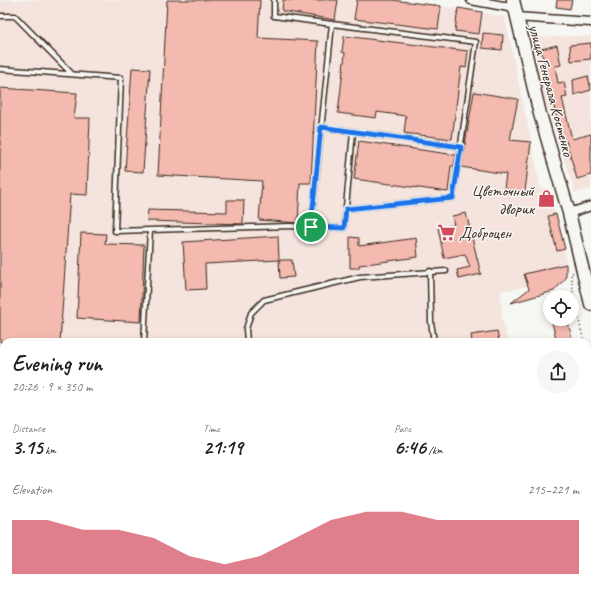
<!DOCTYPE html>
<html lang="en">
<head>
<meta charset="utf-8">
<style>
  :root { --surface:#fff; --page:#f6f6f6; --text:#222; --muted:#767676; --accent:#d1495b }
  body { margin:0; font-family:Caveat,sans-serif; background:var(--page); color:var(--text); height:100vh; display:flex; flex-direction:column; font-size:15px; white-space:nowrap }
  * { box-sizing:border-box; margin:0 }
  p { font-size:13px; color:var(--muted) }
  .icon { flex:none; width:22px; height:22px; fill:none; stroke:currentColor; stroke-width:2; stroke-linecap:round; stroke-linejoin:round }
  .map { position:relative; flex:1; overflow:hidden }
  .side { position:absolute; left:0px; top:338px; width:591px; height:256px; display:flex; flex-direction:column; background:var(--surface); border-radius:12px 12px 0 0; box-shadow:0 2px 6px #0003 }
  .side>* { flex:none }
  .tools { position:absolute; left:543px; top:290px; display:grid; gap:8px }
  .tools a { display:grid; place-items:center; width:36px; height:36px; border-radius:50%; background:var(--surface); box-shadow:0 2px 6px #0003; font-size:20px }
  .pin { position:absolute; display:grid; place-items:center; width:34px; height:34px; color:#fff; margin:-17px; border:2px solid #fff; border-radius:50%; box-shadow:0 1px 4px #0007 }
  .round { display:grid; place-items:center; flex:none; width:42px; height:42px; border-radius:21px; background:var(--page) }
  .headline { display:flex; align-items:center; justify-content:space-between; height:68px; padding:0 12px }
  h1 { font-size:22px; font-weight:600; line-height:30px }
  .stats { display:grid; grid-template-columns:repeat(3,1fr); gap:6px; height:68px; padding:4px 12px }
  .stats div { display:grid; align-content:center }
  .stats b { font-size:20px; font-weight:600 }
  .stats small { font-size:11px; font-weight:400 }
  .stats p { font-size:11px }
  .chart { height:112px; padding:8px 12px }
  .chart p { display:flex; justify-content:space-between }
  .chart svg { width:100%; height:72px; margin-top:4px; fill:var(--accent); opacity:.7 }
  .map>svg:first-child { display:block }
  .built { fill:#f5e4de }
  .green { fill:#ace6ab; stroke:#748864 }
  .building { fill:#f4b9af; stroke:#3b2a1e }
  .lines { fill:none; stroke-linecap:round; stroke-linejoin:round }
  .service-casing { stroke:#3b2a1e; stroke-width:7 }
  .minor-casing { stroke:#3b2a1e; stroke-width:11 }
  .secondary-casing { stroke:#3b2a1e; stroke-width:15 }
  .path { stroke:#3b2a1e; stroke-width:1.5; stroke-dasharray:1 3; stroke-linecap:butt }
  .service { stroke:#f6f6f2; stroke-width:4 }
  .minor { stroke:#f6f6f2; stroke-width:8 }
  .secondary { stroke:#f6f6f2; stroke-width:12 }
  .route-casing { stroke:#fff; stroke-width:8 }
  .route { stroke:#1a73e8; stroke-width:5 }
  .labels { text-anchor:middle; stroke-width:3; stroke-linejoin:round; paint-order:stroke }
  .street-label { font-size:16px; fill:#3b2a1e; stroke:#f6f6f2 }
  .poi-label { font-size:16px; fill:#3b2a1e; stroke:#f6f6f2; text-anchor:end }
</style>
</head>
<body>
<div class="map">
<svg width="591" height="594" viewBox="0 0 591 594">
  <rect width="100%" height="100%" fill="#f6f6f2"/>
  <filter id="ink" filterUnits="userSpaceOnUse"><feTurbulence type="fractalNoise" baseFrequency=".025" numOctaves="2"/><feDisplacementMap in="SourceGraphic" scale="8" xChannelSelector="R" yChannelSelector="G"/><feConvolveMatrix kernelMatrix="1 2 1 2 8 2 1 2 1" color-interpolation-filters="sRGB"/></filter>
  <g filter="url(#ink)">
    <!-- built -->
    <path class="built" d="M0,0H392L482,12L505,17L541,189L548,188L565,249L566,264L525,274L528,286L501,291L502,319L508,342H4V487H0Z
      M591,36V189L575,193L536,71L535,37Z
      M158,590H508L509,594H159Z"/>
    <!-- green -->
    <path class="green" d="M61,590H141V594H59Z"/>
    <!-- building -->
    <path class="building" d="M167,0H260L258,38L318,41L311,183H300L298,223L259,220L262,181L158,175Z
      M283,0H338L335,20L282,11Z
      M357,0H392L441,6L438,29L354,19Z
      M557,0H572L570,9L556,7Z
      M458,8L482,12L479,34L455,31Z
      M483,33L503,35L502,50L482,48Z
      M344,36L468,51L466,68L461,67L452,139L404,133L406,116L377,112L376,118L338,113L345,53L342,52Z
      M591,43V59L571,61L570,45Z
      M557,45L561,65L555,66L558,83L564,82L567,97L562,98L572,139L591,134V175L577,179L566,141L562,142L541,49Z
      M132,68L150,69L143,172L125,171Z
      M588,76L591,90L574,95L573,80Z
      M0,88L77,93L74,118H90L87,195L70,194L60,342H0Z
      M474,92L518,99L510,140L531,142L525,191L504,189L506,174L461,167Z
      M359,141L456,155L454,166H451L448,192L354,179Z
      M227,200H244L243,224L147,221L148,210L227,212Z
      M466,213L481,274L459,279L457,270L470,267L465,254L444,258L438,228L454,225L452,216Z
      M556,214L565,249L557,251L548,216Z
      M81,233L106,234L105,244L144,245L141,322L77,318Z
      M278,236L279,260L205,264L206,289L186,290L183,242Z
      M350,237L359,238V246L416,238L418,257L359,265V268H350Z
      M279,260H292L294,277L280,278Z
      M566,264V274L565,279L554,291L511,303L529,289L524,274Z
      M551,319H567L573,342H557Z
      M497,331L499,342H472L471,335Z"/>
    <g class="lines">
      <defs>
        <path id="service" d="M274,0V16L332,24L311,227
          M0,16H15L72,74
          M332,24L476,42L453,198L346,209
          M0,69L121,78L115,231L289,226L344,228L353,132
          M321,127L461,147
          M430,271L431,322L434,342
          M144,342L150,230
          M247,342L246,329L251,313L264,300L360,277L446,271
          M0,399H4
          M343,590L347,594
          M360,594V590"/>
        <path id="minor" d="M471,0L514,8
          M516,17L591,22
          M569,213L591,206
          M587,505L591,504"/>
        <path id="secondary" d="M513,0L540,114L569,213L591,304"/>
      </defs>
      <!-- service casing -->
      <use href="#service" class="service-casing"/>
      <!-- minor casing -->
      <use href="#minor" class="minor-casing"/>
      <!-- secondary casing -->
      <use href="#secondary" class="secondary-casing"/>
      <!-- path -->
      <path class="path" d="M573,273H571L574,298L584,342
        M587,356L591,374"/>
      <!-- service -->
      <use href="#service" class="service"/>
      <!-- minor -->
      <use href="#minor" class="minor"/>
      <!-- secondary -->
      <use href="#secondary" class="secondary"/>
    </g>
  </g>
  <g class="lines" filter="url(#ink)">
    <defs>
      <path id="route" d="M321,127L461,147L453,198L346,209L344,228L311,227Z"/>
    </defs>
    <!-- route casing -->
    <use href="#route" class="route-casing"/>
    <!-- route -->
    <use href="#route" class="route"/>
  </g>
  <!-- icons -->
  <defs>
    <symbol id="shop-bare" viewBox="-9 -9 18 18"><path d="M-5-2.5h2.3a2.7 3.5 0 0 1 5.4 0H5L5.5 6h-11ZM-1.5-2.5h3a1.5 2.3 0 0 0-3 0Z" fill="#d1495b" stroke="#f6f6f2" stroke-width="2.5" paint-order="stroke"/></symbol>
    <symbol id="supermarket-bare" viewBox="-9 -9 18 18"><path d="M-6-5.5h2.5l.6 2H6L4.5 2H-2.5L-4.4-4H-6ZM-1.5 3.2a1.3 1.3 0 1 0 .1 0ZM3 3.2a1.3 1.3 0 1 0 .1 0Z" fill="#d1495b" stroke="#f6f6f2" stroke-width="2.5" paint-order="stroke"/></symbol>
  </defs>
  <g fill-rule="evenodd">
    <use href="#shop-bare" x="534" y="186" width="25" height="25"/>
    <use href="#supermarket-bare" x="434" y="220" width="25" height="25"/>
  </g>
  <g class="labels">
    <!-- street labels -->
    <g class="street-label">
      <text transform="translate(552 90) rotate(75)" y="6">улица Генерала Костенко</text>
    </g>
    <!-- poi labels -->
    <g class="poi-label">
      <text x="534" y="196">Цветочный<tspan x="534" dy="18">дворик</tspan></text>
      <text x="459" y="238" text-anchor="start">Доброцен</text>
    </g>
  </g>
</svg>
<div class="tools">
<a><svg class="icon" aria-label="locate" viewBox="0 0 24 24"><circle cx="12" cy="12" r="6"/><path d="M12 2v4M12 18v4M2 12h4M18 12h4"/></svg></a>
</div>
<div class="pin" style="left:311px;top:227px;background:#1e9e55"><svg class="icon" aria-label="arrive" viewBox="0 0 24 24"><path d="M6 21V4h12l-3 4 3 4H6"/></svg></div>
<section class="side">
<div class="headline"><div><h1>Evening run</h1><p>20:26 · 9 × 350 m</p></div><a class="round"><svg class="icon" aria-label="share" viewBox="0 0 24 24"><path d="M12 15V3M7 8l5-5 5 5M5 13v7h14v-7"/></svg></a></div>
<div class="stats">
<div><p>Distance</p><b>3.15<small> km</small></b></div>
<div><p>Time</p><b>21:19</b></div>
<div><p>Pace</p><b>6:46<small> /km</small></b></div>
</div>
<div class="chart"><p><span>Elevation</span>215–221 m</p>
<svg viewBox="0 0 160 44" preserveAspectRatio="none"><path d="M0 44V11L10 11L20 17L30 17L40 22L50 33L60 38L70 33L80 22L90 11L100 6L110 6L120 11L130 11L140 11L150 11L160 11V44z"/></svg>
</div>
</section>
</div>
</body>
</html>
